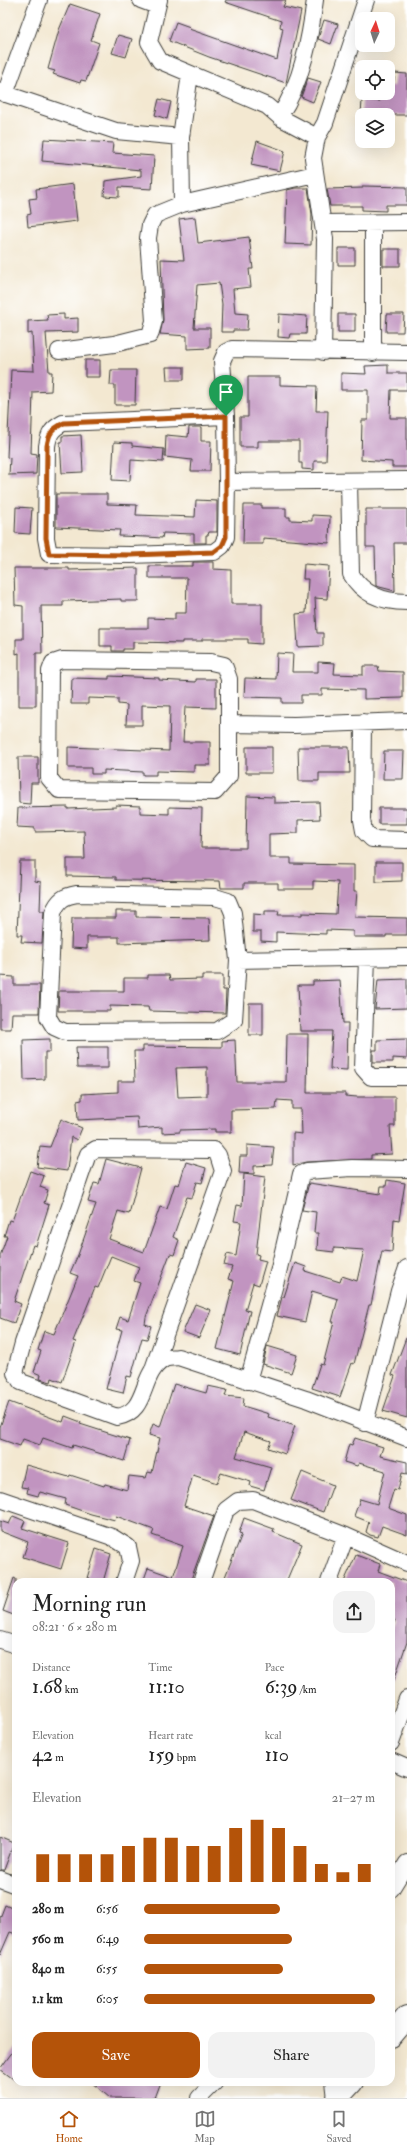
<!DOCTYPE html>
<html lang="en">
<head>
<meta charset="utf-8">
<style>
  :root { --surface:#fff; --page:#f2f2f2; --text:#222; --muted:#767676; --line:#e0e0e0; --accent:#b45309 }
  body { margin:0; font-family:"IM FELL Double Pica",serif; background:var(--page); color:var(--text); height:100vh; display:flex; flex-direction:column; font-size:15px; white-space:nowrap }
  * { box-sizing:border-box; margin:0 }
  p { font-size:13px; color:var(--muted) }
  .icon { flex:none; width:22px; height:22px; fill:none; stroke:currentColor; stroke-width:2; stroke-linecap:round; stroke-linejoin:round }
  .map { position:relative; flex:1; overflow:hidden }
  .side { position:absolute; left:12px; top:1578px; width:383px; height:508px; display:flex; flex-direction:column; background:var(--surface); border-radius:12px; box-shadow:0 4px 16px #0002 }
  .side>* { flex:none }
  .needle { width:26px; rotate:4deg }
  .buttons { position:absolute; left:355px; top:12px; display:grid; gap:8px }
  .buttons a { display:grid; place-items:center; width:40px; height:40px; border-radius:8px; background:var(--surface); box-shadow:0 4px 16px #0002; font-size:20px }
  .pin { position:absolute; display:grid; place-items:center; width:34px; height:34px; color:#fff; margin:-41px -17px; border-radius:50% 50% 50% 0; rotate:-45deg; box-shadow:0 0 4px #0007 }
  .pin .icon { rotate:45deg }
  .round { display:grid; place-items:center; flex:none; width:42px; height:42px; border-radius:12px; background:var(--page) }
  .overview { display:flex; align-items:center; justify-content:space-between; height:68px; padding:0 20px }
  h1 { font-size:22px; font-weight:600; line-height:30px }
  .stats { display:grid; grid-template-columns:repeat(3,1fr); gap:6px; height:68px; padding:4px 20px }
  .stats div { display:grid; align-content:center }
  .stats b { font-size:20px; font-weight:600 }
  .stats small { font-size:11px; font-weight:400 }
  .stats p { font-size:11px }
  .chart { height:112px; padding:8px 20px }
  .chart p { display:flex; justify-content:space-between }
  .chart svg { width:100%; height:72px; margin-top:4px; stroke:var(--accent); stroke-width:6 }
  .cta { display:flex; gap:8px; margin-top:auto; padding:8px 20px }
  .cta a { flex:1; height:46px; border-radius:12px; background:var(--accent); color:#fff; font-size:16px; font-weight:600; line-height:46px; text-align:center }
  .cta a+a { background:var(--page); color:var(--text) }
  ul { padding:0 20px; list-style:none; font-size:13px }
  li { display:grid; grid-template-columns:64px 48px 1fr; align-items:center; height:30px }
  li i { height:10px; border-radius:5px; background:var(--accent) }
  .dock { display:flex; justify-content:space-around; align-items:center; height:56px; border-top:1px solid var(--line); background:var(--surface); font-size:11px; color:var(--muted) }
  .dock a { display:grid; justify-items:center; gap:2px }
  .dock .on { color:var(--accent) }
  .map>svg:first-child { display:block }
  .building { fill:#c194c0; fill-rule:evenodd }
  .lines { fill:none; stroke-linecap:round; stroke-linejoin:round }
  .minor-casing { stroke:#3c3b37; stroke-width:18 }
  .trunk-casing { stroke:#3c3b37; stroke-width:24 }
  .minor { stroke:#fff; stroke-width:16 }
  .trunk { stroke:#fff; stroke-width:22 }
  .route-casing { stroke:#fff; stroke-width:8 }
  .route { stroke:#b45309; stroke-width:5 }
</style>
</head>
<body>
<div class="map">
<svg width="407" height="2098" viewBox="0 0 407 2098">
  <rect width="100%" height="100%" fill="#fff"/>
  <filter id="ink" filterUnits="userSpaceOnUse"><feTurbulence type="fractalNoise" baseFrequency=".025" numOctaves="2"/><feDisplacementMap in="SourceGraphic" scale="8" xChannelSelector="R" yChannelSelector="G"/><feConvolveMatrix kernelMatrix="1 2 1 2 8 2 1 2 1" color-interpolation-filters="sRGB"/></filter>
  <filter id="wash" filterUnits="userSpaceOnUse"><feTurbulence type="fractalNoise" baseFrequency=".012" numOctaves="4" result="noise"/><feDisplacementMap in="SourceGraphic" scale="16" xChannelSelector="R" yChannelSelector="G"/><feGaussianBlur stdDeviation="0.9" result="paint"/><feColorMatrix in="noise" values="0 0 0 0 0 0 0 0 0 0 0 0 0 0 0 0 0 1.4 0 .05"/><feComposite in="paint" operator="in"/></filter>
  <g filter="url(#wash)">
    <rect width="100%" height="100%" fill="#f3e8d1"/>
    <g id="blocks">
      <!-- building -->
      <path class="building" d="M226,0H286L283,7L301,11L286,83L209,57L169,41L176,22L190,27L189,29L277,60L283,28L280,27L281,21L225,2Z
        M70,4L100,14L91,40L99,43L86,81L81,80L80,83L53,74L55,71L48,69L59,30Z
        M324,20L338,24L331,44L318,39Z
        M118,35L132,39L126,57L112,53Z
        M395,73L407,74V115H361L362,100L380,101V93H388V85L393,86Z
        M308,78L321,82L313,102L301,97Z
        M159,99L171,102L167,119L155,115Z
        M44,139L113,143L112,153L154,156L152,189L119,187V197L104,196L105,181L141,176V170L42,161Z
        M257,141L285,151L280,171L251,165Z
        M73,184L77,221L28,227L27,215L31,214L29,199L37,198L36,189Z
        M363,186L407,187V205H386V211L362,210V206H330L327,189L363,188Z
        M295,188H308L312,214L311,245L285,244L287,190Z
        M195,217L198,243L249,237L253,269H249L251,287L233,289L235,313L248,314L247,330H233V332H221L222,304L219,283L197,285L194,328H210V348L187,349V336L160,334L163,320L161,259L184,260L179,219Z
        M338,248H355V265H338Z
        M383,249H400V266H383Z
        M64,314V319L78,318V332L46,333L49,372H52L51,391L33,392L31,453L37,454L36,474L9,475L10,458L7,457L11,370L34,371L32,333L28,334V321L48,320L47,315Z
        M279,314L307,316L306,334H290L289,338L278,337Z
        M338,314H355V332H338Z
        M387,314H404L403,332H386Z
        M85,360H100V377H85Z
        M388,365V373H407V390H391L390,418H407V467H392V462L361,460L362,420H368V390H341V373L366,374L365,366Z
        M166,367H184V380H167Z
        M111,370H136L135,405H115V385H110Z
        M248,377H280V385L317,386L316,411H328L326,461H314V470L302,469V463H299V441H258V447H240V417H248Z
        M189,427H201V441H211L210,471H191L192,460L165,457L166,435L188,437Z
        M81,435L83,472L62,473L60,442H62V436Z
        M114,442L132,443V446L164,449L163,462L131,460L130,481L112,480Z
        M56,494H107V504L137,505L136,515L195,517L196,500L217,501V532H209L208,535H206V543H194V534L163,533L162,538L147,537L119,536L120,530L56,527Z
        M244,505H262V508H286V517H290V520L312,521V515L330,516L329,543L263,538V544H243Z
        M16,507L32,508L30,534L15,533Z
        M366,509H407V543H394L395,591L376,586L375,547H366Z
        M193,562H213V569L231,570V604H262V644L248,643V639H202V641H182V643L133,642V649H123V651H112V646H100V628H148V618L175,619V613H186L187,578H149V566H193Z
        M304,564L329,566L327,599L315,598L317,633H323V646L298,647L296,614L306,613L308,579H303Z
        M14,568H69V570L138,568V601H121V599L67,601H63V606H41L42,653H36V706H19V653L16,654V639H23V606L15,605Z
        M277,653L293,654L292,672H318V662L335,663L334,674L363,675V666H378L379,671L403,672V698L364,699V690L322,689V695H301V703H282V698L244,697L245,678L276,679Z
        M109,676L159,678V680L196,682V679H216V708L185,707L183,742H210V765H194V772L156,771V775H143V772L104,770V774H91V768H68V747L169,751L170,706L142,705V725H126L127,705L118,704V699L88,698V704H71L72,678L109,679Z
        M246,747H272V773H246Z
        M298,747H349L350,773H319V781H299Z
        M384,751H404L403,779H383Z
        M18,757H38V783H31L30,804L19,803Z
        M247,796L274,797V803L319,802L320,819L298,820V833L269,834V858H291V864L354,865V891H357L355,917L407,918V935H386V937H353V931L326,930V934L276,932V942L261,941V932H253V914L265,915V911H279L278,915H302V913L336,914L338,882L313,881V889H278V883H244V888H221L220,881L116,880V877L67,876V859H85L84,831L35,832V828L17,827L18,808L68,807V809L116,807V805L140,806V813L169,814V807L202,808L201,848H246Z
        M379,808H407V824H379Z
        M20,861H35V881L41,882L40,911H44L42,943L21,942L22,935H17Z
        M376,862H402V881L376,882Z
        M116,911H136V917L209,918L210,940L119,943V937H87V949L71,948L72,918H116Z
        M148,975H169L170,980L202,979V975H223V990H226L225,1013L149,1011L148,1007L110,1006V1011H58L59,991H124V978H148Z
        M0,976L14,977V985H40L39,1013H12L11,1029H0Z
        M407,979V1008L375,1009L378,980Z
        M340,980L343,1023H348L347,1070L330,1069L332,1031H300L298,985H313V981Z
        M249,1003H263V1035H249Z
        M287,1034H308L307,1093H345V1096L357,1097H395V1126H390L392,1154L371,1155V1159L306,1162L293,1165V1133L302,1134L301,1109H292V1101L277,1100L276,1109L231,1110V1132H215V1129L180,1130V1132L162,1133V1127L138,1129L137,1117L78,1120L77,1101L82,1100V1094L118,1092V1081H135L134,1051H143V1046L222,1047V1041L235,1040L237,1082H286ZM207,1067V1096L178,1097L176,1068Z
        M50,1039V1052H45V1079L24,1080L23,1040Z
        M407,1039V1059L393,1058V1062H373V1050H377V1040Z
        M76,1047H108V1068H77Z
        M61,1119L82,1128L77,1140L71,1137L67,1171L37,1167L40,1146L50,1147Z
        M247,1145L274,1147L272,1165L254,1166V1174L239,1173L240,1156H247Z
        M106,1159L141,1168L129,1214L118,1211L109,1239L144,1252L160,1207L167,1209L175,1184L179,1185L186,1162L206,1168L202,1183L197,1182L192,1198L187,1197L173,1237L179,1240L174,1255L170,1254L146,1317L145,1324L151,1326L147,1339L142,1338L131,1377L127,1376L123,1393L106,1389L122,1330L116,1329L120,1317L128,1320L140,1283L134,1281L139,1267L111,1256L98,1288L95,1287L73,1341L76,1342L62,1382L52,1378L51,1382L40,1379L41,1375L34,1372L41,1351L38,1350L44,1331L54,1334L78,1276L70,1273L78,1255L96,1204L88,1202L94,1183L99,1184Z
        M30,1171L44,1176L40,1187L48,1190L44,1203L49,1205L36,1246L33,1245L14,1301L21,1304L14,1323L0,1318V1256L7,1236H4L9,1220L12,1221Z
        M244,1174L265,1177L256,1254L259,1255L258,1259L266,1261L259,1285L253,1283L245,1310L250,1311L240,1355L217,1349L234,1281L228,1279L232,1267L224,1265L227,1254L236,1256L241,1222L234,1221L237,1205L242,1206Z
        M387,1180L405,1183L399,1220L394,1219L392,1252L382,1251L371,1305H369L354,1364L352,1363L340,1397L312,1388L320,1364L323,1365L334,1322H332L338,1299L312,1291L305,1322L277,1316L282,1297H284L295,1263L306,1267L305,1271L340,1282L342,1276L357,1281L364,1250L334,1248V1252L317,1250L318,1233H314L316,1212L302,1210L309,1183L380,1194L381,1186H386Z
        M195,1304L211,1310L199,1338L183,1332Z
        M406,1338H407V1418L383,1411L395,1376L392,1375Z
        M267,1346L297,1355L291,1373L263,1364Z
        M174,1384L206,1393L208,1386L227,1390L225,1396L244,1398L243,1406L269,1414L268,1417L295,1426L285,1454L268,1448L271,1441L244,1432L236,1457L271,1467L264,1490L250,1486L251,1482L221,1473L217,1483L193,1475L184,1506L214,1516L190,1582H143L148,1568L173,1577L183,1546L152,1535L154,1530L116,1516L115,1520L91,1514L65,1505L66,1499L40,1492L38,1496L27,1493L28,1488L21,1487L26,1465L69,1477L70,1475L104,1486L105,1484L127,1490L129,1476L146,1478L148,1472L152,1473L160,1438L149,1435L153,1424L160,1427Z
        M9,1402L63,1422L65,1416L81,1422L80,1424L130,1440L124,1461L73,1445L72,1448L43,1438L40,1445L23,1439L20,1446L0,1439V1427Z
        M355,1438L383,1447L380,1456L407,1462V1474L402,1473L398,1490L394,1489L388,1508L407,1515V1535L382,1526L378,1537L370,1535L366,1532L369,1522L354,1516L360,1499L377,1504L385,1471L359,1463L357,1466L344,1462L349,1444L352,1445Z
        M302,1472L333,1485L323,1512L291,1500Z
        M13,1516L25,1521L22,1528L69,1543L61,1569L23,1557L28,1542L0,1531V1521L9,1524Z
        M244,1518L274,1529L273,1532L302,1544L286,1582H223L242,1534L239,1533Z
        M96,1549L111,1554L103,1582H89L90,1578H87Z
        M356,1555L380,1564L378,1571L407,1582V1642L394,1680H391V1630L395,1620L391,1619V1582H344Z
        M14,1578L16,1579V1616L3,1611Z
        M0,1837L14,1843L4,1870H0Z
        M5,1905L16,1910V1934L10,1932L0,1955V1918Z
        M16,2047V2081L0,2069Z
        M91,2082H161L155,2098H110Z"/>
    </g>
  </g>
  <g filter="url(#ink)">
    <use href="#blocks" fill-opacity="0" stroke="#3c3b37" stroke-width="1"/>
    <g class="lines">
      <defs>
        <path id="minor" d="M141,0L157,6
          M159,0L149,42L160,61L267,106L281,118L317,137
          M0,92L116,131L181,137
          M5,94L39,0
          M280,115C302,83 310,38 315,0
          M182,204L315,174
          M323,223L407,222
          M59,351L114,344L150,335L154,321L148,238L150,225L155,215L182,204L181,137L190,74
          M323,352L325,239L313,158L317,137L325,123L366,0
          M373,353V223
          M226,416L63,423C52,429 49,433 47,446L46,538L49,554L131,555L214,552L222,546L226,537L227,482L407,480
          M349,481L351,574C363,595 383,602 407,602
          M227,482L226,416L222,361L226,352L232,349L407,352
          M62,660L211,662L224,665L229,679V776L215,792L59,790L49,778L50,671L53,663Z
          M363,722L362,820L364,831L372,839L407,840
          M231,724L294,725L407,721
          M77,894L215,897L228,901L233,913L238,960L234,1020L217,1031L65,1032L54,1027L48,1017L53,913C58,900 64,896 77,894Z
          M367,958L363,1068L371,1077H407
          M238,960L407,957
          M153,1369L223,1171L218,1155L214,1150L96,1149L88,1154L23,1343L15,1373L21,1382L117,1417C149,1412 139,1375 163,1360C166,1357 173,1358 178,1357L306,1399L407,1438
          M248,1381L278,1273L301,1174L307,1171L352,1168L407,1169
          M365,1423L399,1291L407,1268
          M0,1499L112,1537L128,1547L131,1561L124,1582
          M201,1582L226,1510L238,1501L253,1500L346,1536L407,1563
          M329,1582L346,1536
          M0,1640L16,1645
          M391,1743L407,1699
          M391,1761L407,1768
          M0,1879L16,1885
          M391,1889L407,1863
          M333,2082L335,2098
          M199,2098L215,2082"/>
        <path id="trunk" d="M391,2036L407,2017
          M337,2098L352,2082"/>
      </defs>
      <!-- minor casing -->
      <use href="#minor" class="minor-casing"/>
      <!-- trunk casing -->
      <use href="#trunk" class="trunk-casing"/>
      <!-- minor -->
      <use href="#minor" class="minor"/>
      <!-- trunk -->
      <use href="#trunk" class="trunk"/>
    </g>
  </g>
  <g class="lines" filter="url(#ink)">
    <defs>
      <path id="route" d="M226,416V537L222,546L214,552L131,555L49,554L46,538L47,446C49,433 52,429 64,423Z"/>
    </defs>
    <!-- route casing -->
    <use href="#route" class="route-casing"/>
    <!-- route -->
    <use href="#route" class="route"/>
  </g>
</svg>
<div class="buttons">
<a><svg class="needle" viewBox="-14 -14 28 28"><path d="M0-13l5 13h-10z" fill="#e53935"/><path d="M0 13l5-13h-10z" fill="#767676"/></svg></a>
<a><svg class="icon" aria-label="locate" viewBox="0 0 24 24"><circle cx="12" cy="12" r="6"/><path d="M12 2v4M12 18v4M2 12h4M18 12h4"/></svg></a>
<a><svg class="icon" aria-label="layers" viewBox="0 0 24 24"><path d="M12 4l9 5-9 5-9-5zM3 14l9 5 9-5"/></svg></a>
</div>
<div class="pin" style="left:226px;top:416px;background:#1e9e55"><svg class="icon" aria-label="arrive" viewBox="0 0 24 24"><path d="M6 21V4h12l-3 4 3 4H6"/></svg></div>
<section class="side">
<div class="overview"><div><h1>Morning run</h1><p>08:21 · 6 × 280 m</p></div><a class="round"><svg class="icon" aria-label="share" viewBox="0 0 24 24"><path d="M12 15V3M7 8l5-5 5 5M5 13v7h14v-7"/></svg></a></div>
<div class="stats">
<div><p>Distance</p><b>1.68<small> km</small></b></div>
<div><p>Time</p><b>11:10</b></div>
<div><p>Pace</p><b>6:39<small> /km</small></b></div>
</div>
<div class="stats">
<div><p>Elevation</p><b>42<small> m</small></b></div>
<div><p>Heart rate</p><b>159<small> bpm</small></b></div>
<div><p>kcal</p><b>110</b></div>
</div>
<div class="chart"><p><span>Elevation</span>21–27 m</p>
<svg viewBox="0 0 160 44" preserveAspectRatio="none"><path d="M5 44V27M15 44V27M25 44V27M35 44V27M45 44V22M55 44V17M65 44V17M75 44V22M85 44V22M95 44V11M105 44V6M115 44V11M125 44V22M135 44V33M145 44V38M155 44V33"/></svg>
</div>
<ul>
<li><b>280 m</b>6:56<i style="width:59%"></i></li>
<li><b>560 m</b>6:49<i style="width:64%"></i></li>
<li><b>840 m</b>6:55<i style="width:60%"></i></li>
<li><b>1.1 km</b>6:05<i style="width:100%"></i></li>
</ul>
<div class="cta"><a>Save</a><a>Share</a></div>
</section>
</div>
<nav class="dock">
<a class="on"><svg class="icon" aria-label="home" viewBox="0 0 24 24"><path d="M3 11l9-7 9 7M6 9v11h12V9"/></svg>Home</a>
<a><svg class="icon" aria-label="map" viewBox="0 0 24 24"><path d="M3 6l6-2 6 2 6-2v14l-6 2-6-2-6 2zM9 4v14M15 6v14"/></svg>Map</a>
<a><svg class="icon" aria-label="saved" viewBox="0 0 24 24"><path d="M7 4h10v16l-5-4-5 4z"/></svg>Saved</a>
</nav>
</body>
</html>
